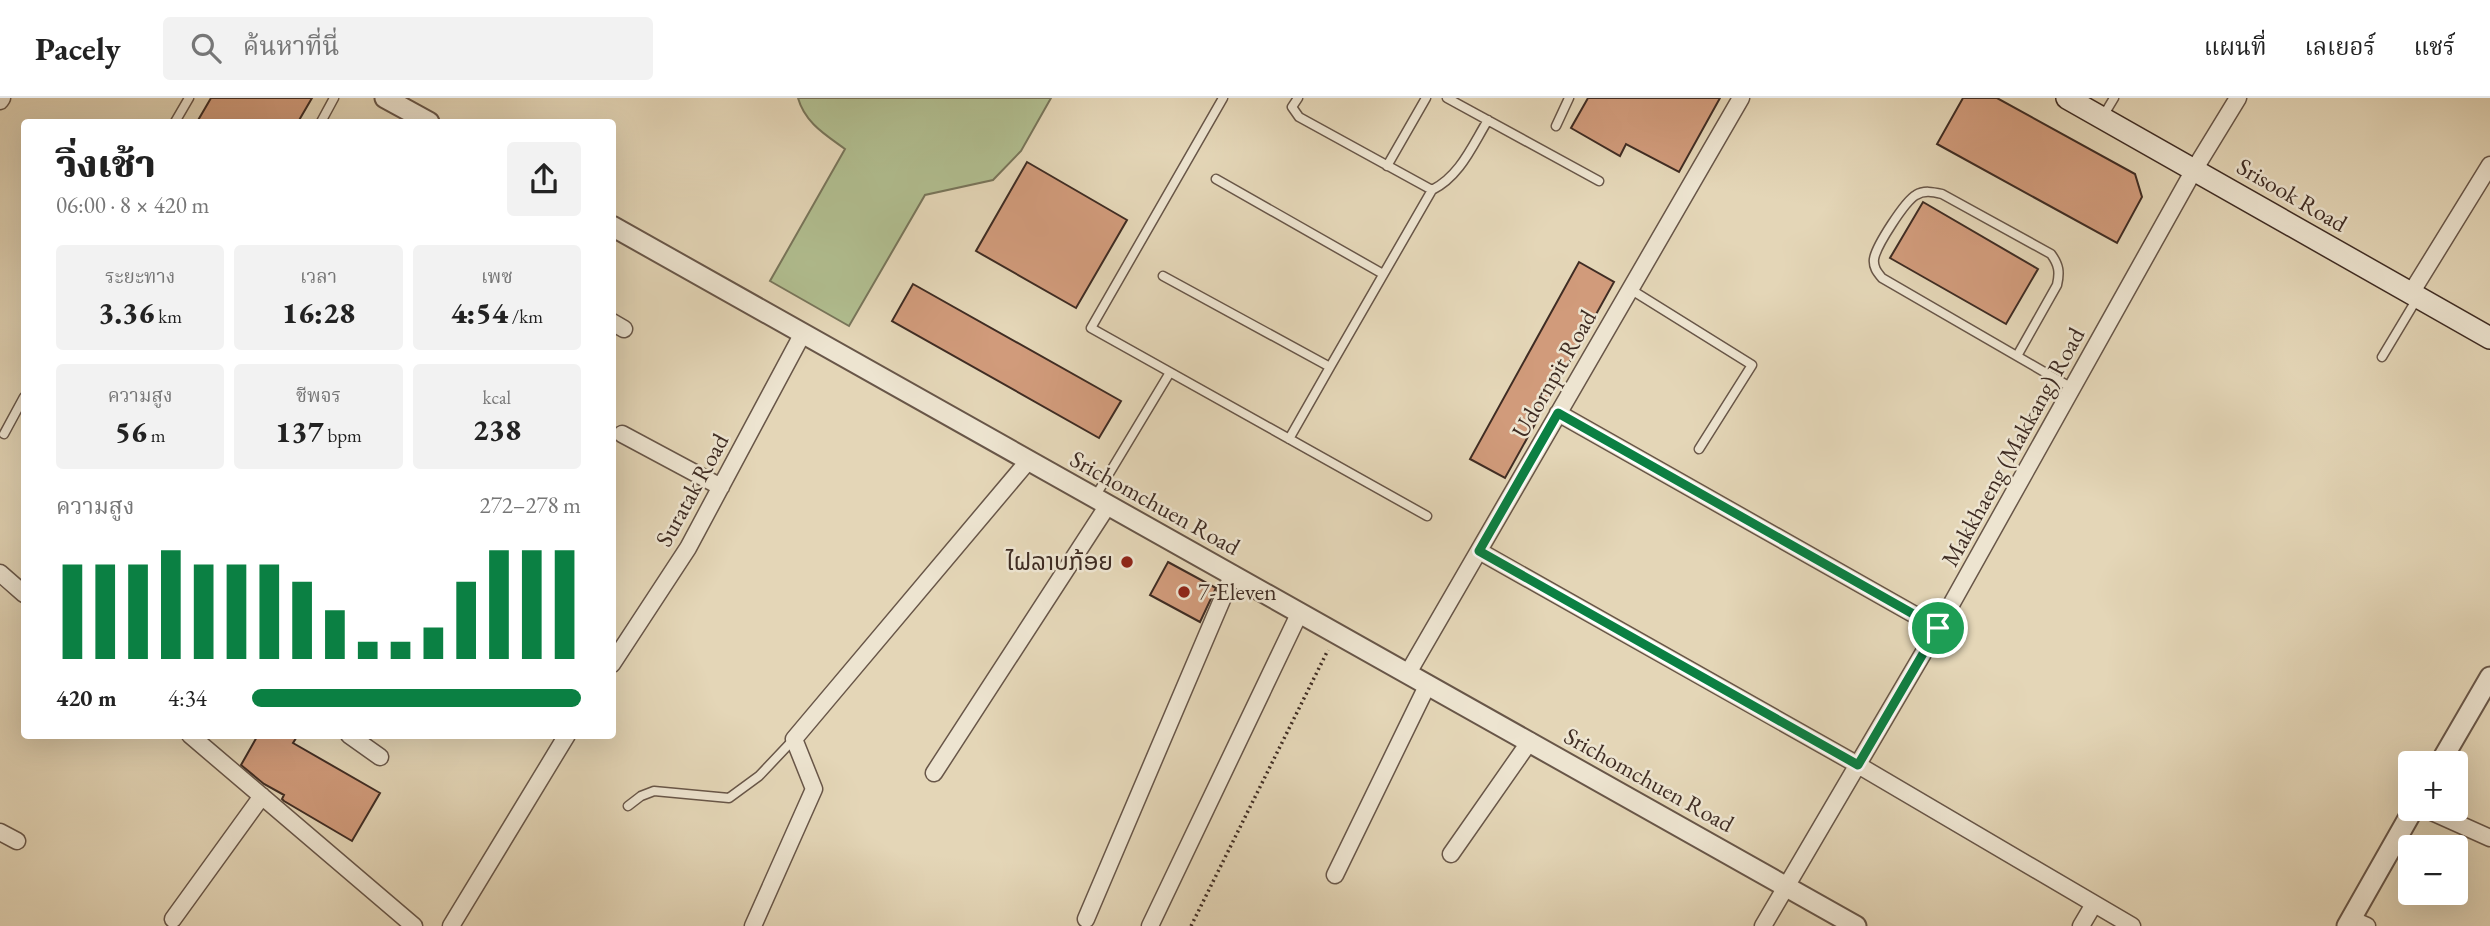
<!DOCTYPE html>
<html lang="th">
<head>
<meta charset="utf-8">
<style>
  :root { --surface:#fff; --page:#f2f2f2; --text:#222; --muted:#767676; --line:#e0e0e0; --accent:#0b8043 }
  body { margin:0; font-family:"EB Garamond","Noto Sans Lao","Noto Serif Thai",serif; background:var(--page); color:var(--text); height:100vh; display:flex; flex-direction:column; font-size:26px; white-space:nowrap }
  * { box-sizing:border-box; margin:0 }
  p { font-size:23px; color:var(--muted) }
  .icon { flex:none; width:38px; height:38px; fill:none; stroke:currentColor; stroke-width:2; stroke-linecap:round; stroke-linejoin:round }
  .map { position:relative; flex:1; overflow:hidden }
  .panel { position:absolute; left:21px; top:21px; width:595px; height:620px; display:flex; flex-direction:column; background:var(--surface); border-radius:7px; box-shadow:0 7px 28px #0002 }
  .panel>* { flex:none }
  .tools { position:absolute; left:2398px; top:653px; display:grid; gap:14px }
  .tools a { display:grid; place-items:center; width:70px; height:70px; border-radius:7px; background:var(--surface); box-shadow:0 7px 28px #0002; font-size:35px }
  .pin { position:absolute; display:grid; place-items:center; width:60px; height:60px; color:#fff; margin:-30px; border:4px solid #fff; border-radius:50%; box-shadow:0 2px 7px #0007 }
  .round { display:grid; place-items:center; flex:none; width:74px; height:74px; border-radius:7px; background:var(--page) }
  .headline { display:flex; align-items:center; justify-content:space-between; height:119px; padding:0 35px }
  h1 { font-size:38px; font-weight:800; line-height:52px }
  .metrics { display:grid; grid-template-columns:repeat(3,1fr); gap:10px; height:119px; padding:7px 35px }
  .metrics div { display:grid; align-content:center; border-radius:7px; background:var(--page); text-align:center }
  .metrics b { font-size:30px; font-weight:800 }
  .metrics small { font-size:19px; font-weight:400 }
  .metrics p { font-size:19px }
  .chart { height:196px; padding:14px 35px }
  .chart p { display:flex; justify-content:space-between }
  .chart svg { width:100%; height:126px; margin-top:7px; stroke:var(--accent); stroke-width:6 }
  ul { padding:0 35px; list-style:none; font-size:23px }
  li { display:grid; grid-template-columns:112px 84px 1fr; align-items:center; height:52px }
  li i { height:18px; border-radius:9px; background:var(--accent) }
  header { display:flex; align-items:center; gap:42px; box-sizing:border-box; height:98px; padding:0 35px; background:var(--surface); border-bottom:2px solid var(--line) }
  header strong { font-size:33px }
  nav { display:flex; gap:38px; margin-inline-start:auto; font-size:24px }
  .search { width:490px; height:63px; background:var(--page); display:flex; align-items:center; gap:18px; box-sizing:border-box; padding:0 24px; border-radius:7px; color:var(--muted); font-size:26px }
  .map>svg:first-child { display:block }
  .green { fill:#b1be90; stroke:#78755a; stroke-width:2 }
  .building { fill:#d19b7b; stroke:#3f2c23; stroke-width:2 }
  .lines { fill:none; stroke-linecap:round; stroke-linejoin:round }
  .service-casing { stroke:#685648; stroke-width:11 }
  .minor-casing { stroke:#685648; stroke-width:19 }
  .tertiary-casing { stroke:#685648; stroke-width:23 }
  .secondary-casing { stroke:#3f2c23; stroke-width:24 }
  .path { stroke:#3f2c23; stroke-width:3.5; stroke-dasharray:2 3.5; stroke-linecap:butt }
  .service { stroke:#ede4d0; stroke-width:8 }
  .minor { stroke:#ede4d0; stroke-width:16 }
  .tertiary { stroke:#ede4d0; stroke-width:19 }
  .secondary { stroke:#ede4d0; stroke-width:21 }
  .route-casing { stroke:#fff; stroke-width:14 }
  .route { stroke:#0b8043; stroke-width:9 }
  .poi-dot { fill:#8f2418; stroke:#ede4d0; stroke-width:2.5 }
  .labels { text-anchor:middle; stroke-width:5; stroke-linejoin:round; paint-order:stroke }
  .street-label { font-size:24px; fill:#3f2c23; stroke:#ede4d0 }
  .poi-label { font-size:24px; fill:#3f2c23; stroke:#ede4d0; text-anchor:end }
</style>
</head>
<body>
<header>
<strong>Pacely</strong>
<div class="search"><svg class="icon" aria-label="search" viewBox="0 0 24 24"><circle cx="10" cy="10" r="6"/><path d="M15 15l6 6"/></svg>ค้นหาที่นี่</div>
<nav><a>แผนที่</a><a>เลเยอร์</a><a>แชร์</a></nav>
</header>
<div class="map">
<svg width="2490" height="828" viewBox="0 0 2490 828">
  <rect width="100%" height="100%" fill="#e4d6b7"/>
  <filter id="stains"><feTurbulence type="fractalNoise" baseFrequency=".00286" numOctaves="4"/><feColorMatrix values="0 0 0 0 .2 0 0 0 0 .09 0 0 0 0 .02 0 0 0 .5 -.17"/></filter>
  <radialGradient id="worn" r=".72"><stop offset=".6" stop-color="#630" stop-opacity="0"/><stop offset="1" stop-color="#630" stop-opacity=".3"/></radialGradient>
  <!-- green -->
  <path class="green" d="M798,0H1051L1021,53L993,82L925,97L849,228L770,183L845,51C826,37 805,25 798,0Z"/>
  <!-- building -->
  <path class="building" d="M211,0H312L298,24H197Z
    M1588,0H1720L1679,74L1626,46L1620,58L1571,30Z
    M1963,0H1997L2135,76L2142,99L2117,145L1937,46Z
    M1027,64L1127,122L1076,210L976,153Z
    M1923,104L2038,171L2006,226L1890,160Z
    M1579,164L1614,184L1505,380L1470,361Z
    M913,186L1121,303L1099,340L892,223Z
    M1168,464L1216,490L1200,524L1150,497Z
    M258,637H298L293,645L380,695L352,743L284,703L282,701L284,697L264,686L241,667Z"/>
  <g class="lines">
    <defs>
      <path id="service" d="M1223,0L1091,230L1427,418
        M1298,0L1292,9L1299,19L1432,92
        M1447,0L1599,83
        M2102,20L2114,0
        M175,24L189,0
        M321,24L334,0
        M1556,28L1569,0
        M1387,68L1426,0
        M1216,81L1383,176
        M1163,178L1330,269L1289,341
        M1630,191L1752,267L1699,351
        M2017,258L2057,187C2060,174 2059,167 2051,156L1942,96C1933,94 1924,92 1916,97C1905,103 1876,148 1874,161C1873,169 1877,174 1882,180L2072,290
        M2382,259L2418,199
        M1330,269L1432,92C1460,78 1472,48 1488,22
        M4,336L24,299
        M1095,399L1169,276
        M628,708L641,698L654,693L729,700L759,678L794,641"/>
      <path id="minor" d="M0,3L2,0
        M2411,195L2490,67
        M612,224L624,231
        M1558,315L1938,530
        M622,336L721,389
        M1479,453L1858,667L2132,828
        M0,475L24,496
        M612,566L688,450L803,235
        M1408,575L1741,0
        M190,637L414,828
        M349,637L380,659
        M934,675L1108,407
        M2423,710L2490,740
        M0,734L17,743
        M1451,756L1530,643
        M1335,777L1428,586
        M173,821L262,698
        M1086,821L1233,476
        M2351,821L2367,828
        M451,828L567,637
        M753,828L814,691L794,641L1029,362
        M1150,828L1300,514
        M1763,828L1938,530L2194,72L2238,0
        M2081,828L2094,806"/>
      <path id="tertiary" d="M385,0L429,24
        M612,128L1856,828
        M2440,665L2490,579
        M2347,828L2414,710"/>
      <path id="secondary" d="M2067,0L2490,240"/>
    </defs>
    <!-- service casing -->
    <use href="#service" class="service-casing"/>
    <!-- minor casing -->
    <use href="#minor" class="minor-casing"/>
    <!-- tertiary casing -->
    <use href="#tertiary" class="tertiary-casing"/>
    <!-- secondary casing -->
    <use href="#secondary" class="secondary-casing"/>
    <!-- path -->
    <path class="path" d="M1191,828L1328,552"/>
    <!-- service -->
    <use href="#service" class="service"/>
    <!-- minor -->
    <use href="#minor" class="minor"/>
    <!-- tertiary -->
    <use href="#tertiary" class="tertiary"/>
    <!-- secondary -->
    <use href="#secondary" class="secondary"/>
  </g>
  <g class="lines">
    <defs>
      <path id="route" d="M1558,315L1938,530L1858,667L1479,453Z"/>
    </defs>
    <!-- route casing -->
    <use href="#route" class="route-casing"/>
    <!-- route -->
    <use href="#route" class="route"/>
  </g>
  <!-- markers -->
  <g class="poi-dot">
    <circle cx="1127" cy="464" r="7"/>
    <circle cx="1184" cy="494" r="7"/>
  </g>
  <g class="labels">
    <!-- street labels -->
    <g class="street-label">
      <text transform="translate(2292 97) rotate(30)" y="8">Srisook Road</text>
      <text transform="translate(1554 276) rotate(-60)" y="8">Udornpit Road</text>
      <text transform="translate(2013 349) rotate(-61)" y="8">Makkhaeng (Makkang) Road</text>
      <text transform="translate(692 392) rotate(-61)" y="8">Suratak Road</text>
      <text transform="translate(1155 405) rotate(29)" y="8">Srichomchuen Road</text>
      <text transform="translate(1649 682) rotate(29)" y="8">Srichomchuen Road</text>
    </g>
    <!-- poi labels -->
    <g class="poi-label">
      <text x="1113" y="472">ໄຝລາບກ້ອຍ</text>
      <text x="1198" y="502" text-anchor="start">7-Eleven</text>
    </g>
  </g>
  <rect width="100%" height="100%" filter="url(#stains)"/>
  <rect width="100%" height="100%" fill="url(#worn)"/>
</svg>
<div class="tools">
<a>+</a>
<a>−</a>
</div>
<div class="pin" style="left:1938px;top:530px;background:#1e9e55"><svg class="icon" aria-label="arrive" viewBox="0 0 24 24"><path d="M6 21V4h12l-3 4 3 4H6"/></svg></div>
<section class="panel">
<div class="headline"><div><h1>วิ่งเช้า</h1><p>06:00 · 8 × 420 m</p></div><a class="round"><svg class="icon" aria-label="share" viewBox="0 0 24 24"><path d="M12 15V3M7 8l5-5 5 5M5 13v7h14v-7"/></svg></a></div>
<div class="metrics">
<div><p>ระยะทาง</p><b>3.36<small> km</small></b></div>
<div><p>เวลา</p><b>16:28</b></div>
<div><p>เพซ</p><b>4:54<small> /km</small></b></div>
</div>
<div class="metrics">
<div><p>ความสูง</p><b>56<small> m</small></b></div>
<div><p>ชีพจร</p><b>137<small> bpm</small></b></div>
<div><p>kcal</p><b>238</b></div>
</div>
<div class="chart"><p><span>ความสูง</span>272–278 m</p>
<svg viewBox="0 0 160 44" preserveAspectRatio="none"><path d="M5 44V11M15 44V11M25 44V11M35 44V6M45 44V11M55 44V11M65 44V11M75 44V17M85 44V27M95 44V38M105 44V38M115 44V33M125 44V17M135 44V6M145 44V6M155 44V6"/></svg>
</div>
<ul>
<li><b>420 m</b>4:34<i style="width:100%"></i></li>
</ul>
</section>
</div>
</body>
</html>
